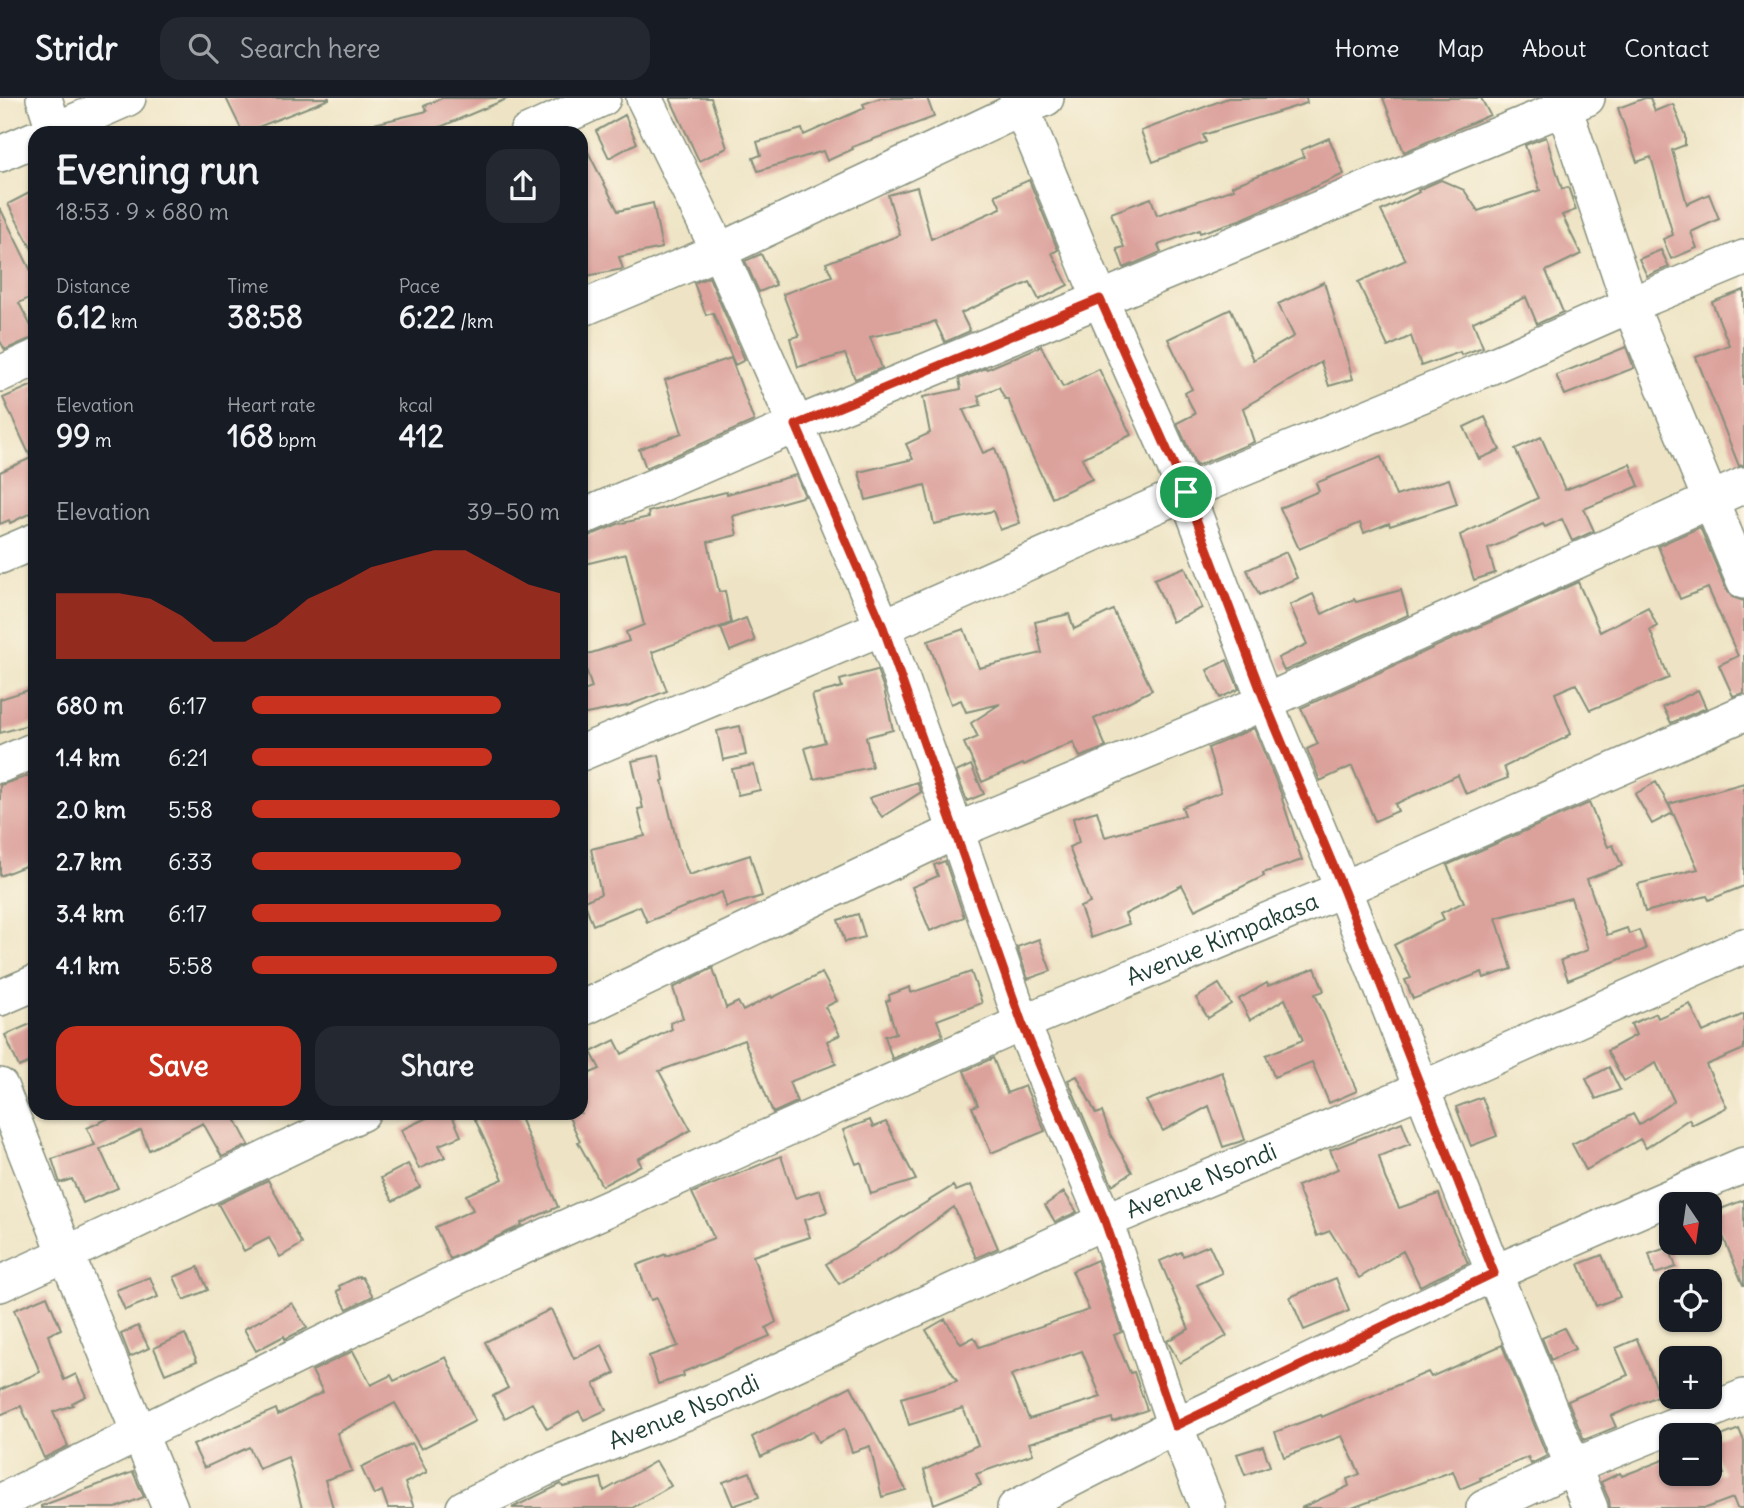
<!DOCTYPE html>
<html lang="en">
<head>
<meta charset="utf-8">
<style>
  :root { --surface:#171b24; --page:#242831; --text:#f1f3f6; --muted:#9ea1a6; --line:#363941; --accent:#c8321e }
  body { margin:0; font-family:Delius,sans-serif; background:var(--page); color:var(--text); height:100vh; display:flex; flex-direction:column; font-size:26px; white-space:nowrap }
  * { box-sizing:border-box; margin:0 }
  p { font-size:23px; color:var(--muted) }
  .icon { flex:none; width:38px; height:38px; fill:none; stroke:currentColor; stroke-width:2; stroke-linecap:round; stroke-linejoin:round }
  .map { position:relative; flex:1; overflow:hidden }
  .side { position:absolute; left:28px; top:28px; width:560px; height:994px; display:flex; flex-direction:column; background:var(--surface); border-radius:21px; box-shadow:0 2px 5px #0004 }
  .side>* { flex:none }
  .needle { width:46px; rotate:167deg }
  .controls { position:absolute; left:1659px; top:1094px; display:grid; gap:14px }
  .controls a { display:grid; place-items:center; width:63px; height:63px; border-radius:14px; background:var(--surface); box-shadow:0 2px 5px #0004; font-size:35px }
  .pin { position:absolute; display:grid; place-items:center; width:60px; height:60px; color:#fff; margin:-30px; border:4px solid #fff; border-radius:50%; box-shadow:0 2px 7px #0007 }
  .round { display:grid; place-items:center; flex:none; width:74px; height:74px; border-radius:21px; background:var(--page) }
  .overview { display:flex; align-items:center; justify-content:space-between; height:119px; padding:0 28px }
  h1 { font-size:38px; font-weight:800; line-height:52px }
  .figures { display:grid; grid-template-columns:repeat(3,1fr); gap:10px; height:119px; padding:7px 28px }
  .figures div { display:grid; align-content:center }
  .figures b { font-size:30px; font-weight:800 }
  .figures small { font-size:19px; font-weight:400 }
  .figures p { font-size:19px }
  .chart { height:196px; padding:14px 28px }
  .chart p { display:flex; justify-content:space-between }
  .chart svg { width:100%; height:126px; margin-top:7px; fill:var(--accent); opacity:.7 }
  .cta { display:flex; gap:14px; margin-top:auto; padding:14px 28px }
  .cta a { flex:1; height:80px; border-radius:21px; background:var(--accent); color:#fff; font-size:28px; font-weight:800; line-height:80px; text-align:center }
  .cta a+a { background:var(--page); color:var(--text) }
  ul { padding:0 28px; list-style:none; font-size:23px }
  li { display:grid; grid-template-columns:112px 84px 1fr; align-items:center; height:52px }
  li i { height:18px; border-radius:9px; background:var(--accent) }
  header { display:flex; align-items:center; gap:42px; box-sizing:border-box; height:98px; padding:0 35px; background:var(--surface); border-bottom:2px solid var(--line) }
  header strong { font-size:33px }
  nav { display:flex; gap:38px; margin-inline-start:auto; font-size:24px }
  .search { width:490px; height:63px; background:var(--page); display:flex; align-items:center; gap:18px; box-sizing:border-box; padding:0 24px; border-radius:21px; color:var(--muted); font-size:26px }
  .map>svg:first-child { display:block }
  .building { fill:#dba19b; fill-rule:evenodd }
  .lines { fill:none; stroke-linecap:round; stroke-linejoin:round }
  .minor-casing { stroke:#86907c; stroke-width:38 }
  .minor { stroke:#fff; stroke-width:35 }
  .route-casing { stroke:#fff; stroke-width:14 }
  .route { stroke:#c8321e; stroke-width:9 }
  .labels { text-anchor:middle; stroke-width:7; stroke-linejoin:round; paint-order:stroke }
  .street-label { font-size:24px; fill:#1f3d34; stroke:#fcf5e5 }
</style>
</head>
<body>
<header>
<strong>Stridr</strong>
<div class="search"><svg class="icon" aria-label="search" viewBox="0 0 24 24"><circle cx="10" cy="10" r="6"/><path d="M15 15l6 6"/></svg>Search here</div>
<nav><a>Home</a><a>Map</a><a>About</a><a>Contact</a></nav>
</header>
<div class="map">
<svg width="1744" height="1410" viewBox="0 0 1744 1410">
  <rect width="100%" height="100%" fill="#fcf5e5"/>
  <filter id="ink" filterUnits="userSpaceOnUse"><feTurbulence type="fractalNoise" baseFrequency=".0143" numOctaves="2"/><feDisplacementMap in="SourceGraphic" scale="14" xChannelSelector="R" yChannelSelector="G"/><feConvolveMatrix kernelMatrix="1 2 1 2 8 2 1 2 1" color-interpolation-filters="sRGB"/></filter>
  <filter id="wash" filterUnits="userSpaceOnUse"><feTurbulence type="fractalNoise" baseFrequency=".00686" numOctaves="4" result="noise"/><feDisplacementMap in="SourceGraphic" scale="28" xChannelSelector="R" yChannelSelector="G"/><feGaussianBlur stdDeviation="1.57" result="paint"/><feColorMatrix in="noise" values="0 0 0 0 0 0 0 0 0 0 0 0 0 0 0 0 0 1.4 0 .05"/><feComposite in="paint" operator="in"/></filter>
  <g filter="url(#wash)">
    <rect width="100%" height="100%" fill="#eee4c5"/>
    <g id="blocks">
      <!-- building -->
      <path class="building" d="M226,0H329V1L243,35Z
        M442,0H509L426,35H371L370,27L427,13L424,8Z
        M670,0H711L727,50L699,63Z
        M880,0H927L934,19L852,49L853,51L827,63L823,53L758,73L753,60L761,57L757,44L802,31L804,37L865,10L863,6Z
        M1228,0H1306L1307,5L1203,37L1206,44L1153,64L1141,33Z
        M1383,0H1481L1490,17L1404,54Z
        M1645,0H1650L1655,13L1673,6L1685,38V47L1672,52L1687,106L1709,96L1719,121L1691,134L1697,150L1671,161L1663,141L1673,137L1651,59L1637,64L1618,10Z
        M625,17L637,45L609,60L596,33Z
        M1546,39L1562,91L1568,89L1576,112L1562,117L1581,156L1546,173L1563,214L1537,226L1526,199L1473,224L1483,249L1461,257L1460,254L1421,268L1411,238L1388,249L1358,184L1406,162L1381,113L1419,94L1418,92L1441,82L1464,92L1478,113L1540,92L1525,47Z
        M581,40L618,113L653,105L662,150L619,159L623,171L581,179Z
        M1329,40L1344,76L1242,121L1200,135L1199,132L1158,147L1161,154L1124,170L1117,151L1124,149L1111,115L1151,100L1157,117L1234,91L1232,88L1304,59L1301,52Z
        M1029,82L1058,152L1052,155L1068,187L1039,202L1030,184L961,215L970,233L945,244L935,223L928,226L870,239L882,270L855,281L845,256L798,269L790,240L799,238L783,196L832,178L826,165L900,137L888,97L917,89L931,141L1001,110L995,97Z
        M35,92V157L8,106Z
        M0,110L35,181V197L19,205L35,236V240L27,242L5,252L0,243Z
        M1661,152L1669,169L1647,178L1639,161Z
        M761,156L776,187L759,194L745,163Z
        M709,179L745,262L735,267L713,215L706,217L694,185Z
        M1324,184L1353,281L1329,288L1321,264L1243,310L1254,344L1196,368L1177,325L1195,316L1185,295L1192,291L1168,241L1231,211L1253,262L1294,238L1278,206Z
        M1744,192V367L1739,368L1696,259L1729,247L1712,204Z
        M1041,248L1063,289L1099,271L1131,337L1082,360L1092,381L1052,400L1023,338L1008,301H1005L999,289L978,298L981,307L963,312L983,355L995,350L1020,425L1000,432L993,413L934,426L925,387L866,402L859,374L913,361L906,346L930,335L923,299L961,291L959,281L986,270L987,271Z
        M1626,249L1634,270L1565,297L1556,277Z
        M731,260L754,323L646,370L639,351L682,335L665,282Z
        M35,286V413L10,425L9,422L0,426V374L31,360L3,300Z
        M1485,319L1500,352L1479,361L1464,329Z
        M1541,339L1565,392L1630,366L1639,388L1584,411L1594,433L1572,443L1562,421L1545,429L1543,426L1488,451L1495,475L1474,482L1460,437L1538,400L1515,351Z
        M1381,359L1396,398L1449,381L1457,406L1390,428L1389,425L1364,435L1360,425L1299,451L1280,410L1319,393L1316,385Z
        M796,377L805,398L733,418L737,437L708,444L719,494L725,493L731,525L652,554L667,593L627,608L581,617V594L592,590L582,558L629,543L626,534L644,527L626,456L581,467V440L589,438L618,426L649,419L648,414L726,394L727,396Z
        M1700,429L1726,491L1732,499L1744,503V595L1733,598L1719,567L1738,558L1708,490L1680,501L1658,448Z
        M1286,454L1297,480L1259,497L1247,472Z
        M1185,469L1202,510L1172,524L1154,481Z
        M1578,484L1600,534L1648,509L1657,528L1650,532L1669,580L1590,612L1576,586L1555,595L1571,636L1566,638L1567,639L1504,669L1508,680L1466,696L1458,677L1395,706L1398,713L1375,723L1352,668L1320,683L1307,651L1318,646L1301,610Z
        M1401,492L1408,517L1284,573L1278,560L1307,546L1290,507L1313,496L1322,516L1354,501L1356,504Z
        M1113,512L1152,592L1094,621L1106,649L1080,659L1073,644L1024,667L1023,666L982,684L964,645L978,639L971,625L1000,606L966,614L961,602L951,606L928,543L964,531L979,570L1042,555L1035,524L1069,516L1074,531Z
        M746,520L755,543L730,553L721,530Z
        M1227,562L1239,591L1220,600L1207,572Z
        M877,572L884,591L893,632L866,639L872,669L814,681L805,650L825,644L812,597L842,589L840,582Z
        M35,590V625L0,635V601Z
        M1698,592L1706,610L1671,625L1663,609Z
        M740,628L746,657L723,662L717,633Z
        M1254,630L1283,700L1282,701L1302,762L1263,775L1264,778L1195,812L1182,787L1125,816L1129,826L1091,840L1080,809L1090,805L1069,749L1079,745L1073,720L1097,713L1105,739L1185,717L1182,709L1221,694L1208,650Z
        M659,657L664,682L662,683L678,749L689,777L750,757L762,798L726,809L722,794L647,824L640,808L593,827L584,803L601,796L591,751L645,738L638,711L643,710L632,663Z
        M754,667L760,692L738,697L732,671Z
        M971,667L984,696L967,703L956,674Z
        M35,676V764L0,778V687Z
        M917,684L921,694L882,719L869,700Z
        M1656,684L1673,715L1652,726L1635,696Z
        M1744,685V788L1709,802L1707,798L1645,814L1638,786L1698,771L1669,706Z
        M1589,705L1608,749L1613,747L1622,768L1587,781L1607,837L1627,830L1629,836L1639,832L1646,851L1568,882L1561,862L1588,852L1571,800L1496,820L1512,871L1484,880L1482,874L1413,901L1405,882L1411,880L1394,847L1444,821L1441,815L1464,804L1447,767Z
        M945,763L964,819L930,833L912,789L938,778L934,767Z
        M858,816L865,839L845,844L838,822Z
        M1039,841L1051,873L1028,881L1017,849Z
        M713,870L726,910L738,904L743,913L771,898L772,900L822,875L837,903L825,909L840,937L827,943L836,966L789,984L797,1004L773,1015L744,942L659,973L691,1032L638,1061L641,1067L602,1088L578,1044L580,1043L567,1015H581V979L600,971L591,954L615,942L622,956L672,931L670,925L683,920L673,890Z
        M1315,870L1324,893L1315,896L1357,993L1329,1005L1312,964L1274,979L1266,957L1303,942L1285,901L1250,922L1239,901L1267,885L1268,888Z
        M971,874L982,905L937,922L943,938L892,961L885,938L896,935L886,903L890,902L889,897L910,889L911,895Z
        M1219,886L1231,906L1208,920L1196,900Z
        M1690,906L1703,934L1744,916V951L1706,967L1727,1009L1692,1027L1689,1021L1646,1050L1640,1041L1586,1072L1572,1046L1633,1016L1639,1027L1674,1003L1656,965L1624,983L1607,953L1636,937L1631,926L1656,915L1658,920Z
        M35,924V962L19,969L5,937Z
        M993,960L1007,995L1025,988L1045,1033L991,1055L972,1009L978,1007L964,973Z
        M1609,969L1620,992L1596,1001L1586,981Z
        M1222,974L1245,1042L1223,1049L1209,1008L1163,1033L1146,1003Z
        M1077,978L1096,1016L1102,1014L1110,1036L1132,1074L1112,1087L1068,982Z
        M1482,999L1497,1038L1471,1048L1456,1009Z
        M120,1015H232L249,1047L222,1059L203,1025L149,1052L141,1032L100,1051L118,1090L83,1105L72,1081L60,1085L52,1061L95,1047L87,1030Z
        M437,1015H451L461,1038L439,1047L445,1059L419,1071L401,1032Z
        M472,1015H518L558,1109L521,1125L522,1127L450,1161L435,1129L473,1112L466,1097L503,1081Z
        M870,1022L873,1029L886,1024L916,1082L871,1096L861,1064L856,1066L843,1032Z
        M1402,1024L1410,1046L1379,1058L1385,1080L1399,1110L1439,1096L1446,1117L1468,1165L1420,1188L1403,1153L1359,1180L1330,1133L1317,1138L1297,1088L1338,1071L1330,1052Z
        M781,1058L795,1100L820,1092L827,1114L804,1122L810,1139L753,1158L776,1224L766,1230L770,1238L683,1274L684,1278L658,1286L649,1258L678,1248L657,1200L651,1202L637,1167L666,1156V1158L714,1140L692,1095Z
        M408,1066L420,1089L393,1103L381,1080Z
        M268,1082L302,1146L280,1159L269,1140L244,1153L218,1106Z
        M971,1087L998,1150L976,1160L954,1109L896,1151L839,1186L826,1166L953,1088L956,1093Z
        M1064,1094L1077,1114L1055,1124L1045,1107Z
        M1744,1102V1187H1743L1713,1114Z
        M1209,1147L1222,1175L1197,1187L1227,1238L1180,1265L1167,1243L1189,1231L1160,1163L1181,1154L1183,1158Z
        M1669,1149L1676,1169L1655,1176L1649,1156Z
        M1602,1157L1620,1199L1596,1208L1579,1166Z
        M1097,1162L1122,1234L1114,1237L1130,1275L1134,1274L1147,1312L1113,1324L1112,1320L1029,1345L1033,1356L976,1376L981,1387L934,1406L924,1372L978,1347L963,1310L909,1327L901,1300L957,1283L926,1232L945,1221L961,1246L974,1239L979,1249L1089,1212L1072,1173ZM1082,1253L1101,1299L1029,1321L1011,1277Z
        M198,1169L208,1192L184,1202L174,1179Z
        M359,1178L360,1180L362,1179L373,1198L347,1211L337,1193L341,1191L339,1188Z
        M150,1179L158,1199L125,1212L116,1192Z
        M1336,1180L1349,1213L1304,1232L1290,1199Z
        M47,1198L61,1231L48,1237L64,1282L76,1276L86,1298L72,1305L73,1307L53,1314L68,1348L44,1360L21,1308L0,1317V1292L40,1274L14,1212Z
        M292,1205L307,1230L285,1241L284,1238L256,1253L244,1231Z
        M551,1211L574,1261L602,1247L615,1275L594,1286L606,1312L584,1322L579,1313L547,1331L532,1305L505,1320L493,1298L508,1290L485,1244Z
        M138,1228L149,1250L130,1259L121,1236Z
        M1564,1230L1575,1251L1551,1262L1542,1240Z
        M185,1236L197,1263L165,1276L154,1250Z
        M1637,1241L1660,1297L1611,1318L1616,1329L1584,1342L1568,1303L1628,1277L1616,1250Z
        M1502,1247L1547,1358L1531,1366L1528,1359L1480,1380L1481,1382L1460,1391L1453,1373L1352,1410H1301L1349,1388L1347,1381L1360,1376L1342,1338L1284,1359L1275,1334L1321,1317L1322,1319L1428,1274L1431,1279Z
        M353,1253L371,1287L391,1277L394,1283L446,1259L475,1323L421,1351L395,1305L337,1335L352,1373L325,1382L333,1410H302L288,1359L259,1371L249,1349L204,1370L193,1347L276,1311L278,1317L323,1294L312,1273Z
        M851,1288L880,1344L906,1392L882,1399L870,1348L852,1354L844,1331L818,1344L813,1333L761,1359L752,1339Z
        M1739,1331L1744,1343V1410H1737L1733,1400L1706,1410H1610L1609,1402L1601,1384L1620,1375L1622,1378L1671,1359V1376H1724L1711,1342Z
        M412,1345L427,1374L405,1385L414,1410H388L382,1393L374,1397L361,1369Z
        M1263,1348L1270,1368L1245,1377L1237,1356Z
        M656,1363L671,1388L632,1410H512L561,1386L563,1389L601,1380L604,1393Z
        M133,1374L144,1399L116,1410H41V1408Z
        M750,1374L759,1399L733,1408L723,1384Z"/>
    </g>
  </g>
  <g filter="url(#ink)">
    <use href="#blocks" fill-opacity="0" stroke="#86907c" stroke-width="2"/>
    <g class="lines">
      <defs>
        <g id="minor">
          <path d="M44,0L55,35"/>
          <path d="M644,0L719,153L796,327L883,529L956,733L1022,925L1105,1123L1175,1328L1208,1410"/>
          <path d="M1017,0L1100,201L1186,394L1265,604L1343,791L1494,1175L1590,1410"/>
          <path d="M1561,0L1630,207L1744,483"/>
          <path d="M49,35L128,0"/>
          <path d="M527,35L603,0"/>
          <path d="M0,56L35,41"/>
          <path d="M581,211L719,153L1022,10L1046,0"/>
          <path d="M0,276L35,260"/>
          <path d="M581,420L796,327L1587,0"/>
          <path d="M0,458L35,443"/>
          <path d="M581,655L883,529L1186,394L1487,270L1630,207L1744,160"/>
          <path d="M0,667L35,652"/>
          <path d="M0,900L35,885"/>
          <path d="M581,911L956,733L1265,604L1744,387"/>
          <path d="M0,988L66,1156L170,1410"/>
          <path d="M0,1186L66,1156L362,1015"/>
          <path id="s1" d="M0,1404L484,1166L1022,925L1343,791L1744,615"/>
          <path id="s2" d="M464,1410L544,1371L721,1300L1105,1123L1422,991L1744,848"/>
          <path d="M1015,1410L1175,1328L1494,1175L1744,1067"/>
          <path d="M1484,1410L1574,1368L1744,1299"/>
        </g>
      </defs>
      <!-- minor casing -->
      <use href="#minor" class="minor-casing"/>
      <!-- minor -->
      <use href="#minor" class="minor"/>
    </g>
  </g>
  <g class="lines" filter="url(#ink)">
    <defs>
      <path id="route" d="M1100,201L1186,394L1265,604L1343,791L1494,1175L1175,1328L1105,1123L1022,925L883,529L796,327Z"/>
    </defs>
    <!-- route casing -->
    <use href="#route" class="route-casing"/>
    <!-- route -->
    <use href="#route" class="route"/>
  </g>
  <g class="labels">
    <!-- street labels -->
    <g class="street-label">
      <text dy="8" stroke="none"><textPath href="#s1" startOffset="1346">Avenue Kimpakasa</textPath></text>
      <text dy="8" stroke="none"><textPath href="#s2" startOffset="807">Avenue Nsondi</textPath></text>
      <text dy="8" stroke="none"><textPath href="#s2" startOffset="240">Avenue Nsondi</textPath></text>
    </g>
  </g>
</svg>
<div class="controls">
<a><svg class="needle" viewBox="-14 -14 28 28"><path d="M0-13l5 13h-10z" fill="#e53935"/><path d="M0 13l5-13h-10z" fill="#9ea1a6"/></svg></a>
<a><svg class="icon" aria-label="locate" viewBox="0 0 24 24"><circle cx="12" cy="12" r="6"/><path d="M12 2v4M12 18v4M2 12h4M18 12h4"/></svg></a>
<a>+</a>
<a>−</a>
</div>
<div class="pin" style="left:1186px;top:394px;background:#1e9e55"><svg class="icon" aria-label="arrive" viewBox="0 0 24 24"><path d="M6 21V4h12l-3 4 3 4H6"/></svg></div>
<section class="side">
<div class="overview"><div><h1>Evening run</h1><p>18:53 · 9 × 680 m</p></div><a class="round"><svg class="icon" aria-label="share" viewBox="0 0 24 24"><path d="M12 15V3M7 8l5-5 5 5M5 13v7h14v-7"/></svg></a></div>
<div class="figures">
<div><p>Distance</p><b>6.12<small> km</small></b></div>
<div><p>Time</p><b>38:58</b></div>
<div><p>Pace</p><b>6:22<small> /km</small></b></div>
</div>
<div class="figures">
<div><p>Elevation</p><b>99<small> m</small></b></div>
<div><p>Heart rate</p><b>168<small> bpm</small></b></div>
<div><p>kcal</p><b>412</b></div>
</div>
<div class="chart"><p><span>Elevation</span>39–50 m</p>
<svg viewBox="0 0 160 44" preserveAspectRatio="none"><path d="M0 44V21L10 21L20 21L30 23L40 29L50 38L60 38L70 32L80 23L90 18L100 12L110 9L120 6L130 6L140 12L150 18L160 21V44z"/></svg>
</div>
<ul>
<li><b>680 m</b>6:17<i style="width:81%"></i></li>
<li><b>1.4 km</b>6:21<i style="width:78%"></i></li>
<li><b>2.0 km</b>5:58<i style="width:100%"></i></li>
<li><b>2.7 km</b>6:33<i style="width:68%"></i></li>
<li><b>3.4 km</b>6:17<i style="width:81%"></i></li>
<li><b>4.1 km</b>5:58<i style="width:99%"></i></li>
</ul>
<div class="cta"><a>Save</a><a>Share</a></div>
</section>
</div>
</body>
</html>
